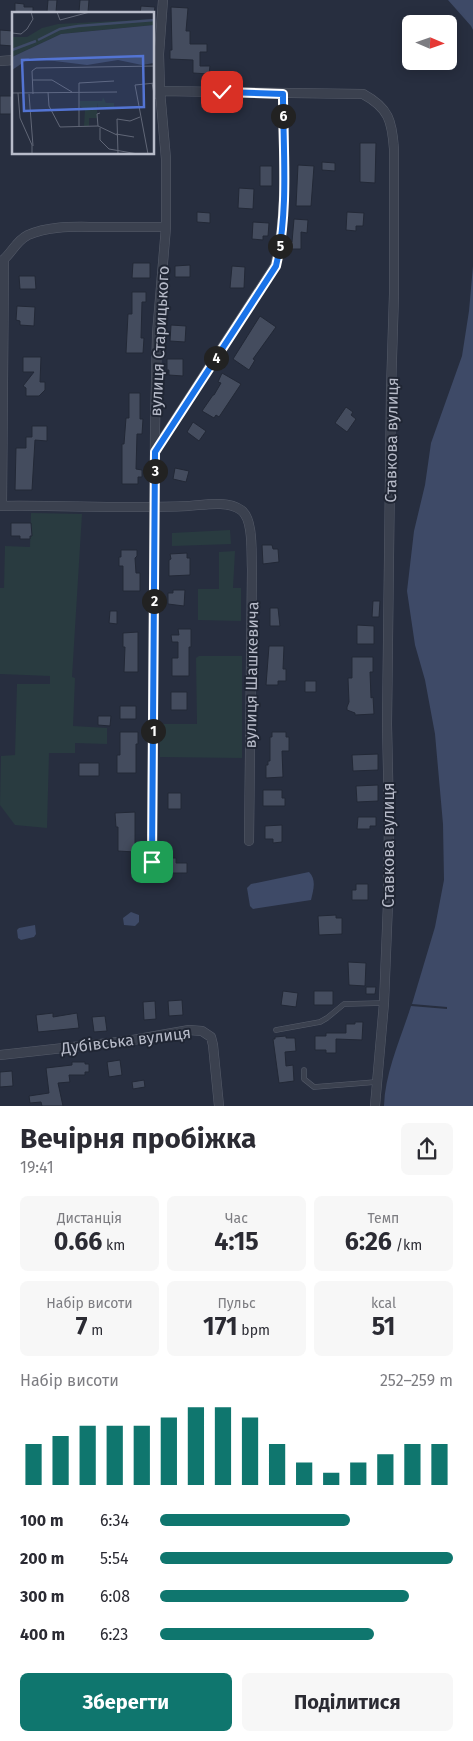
<!DOCTYPE html>
<html lang="uk">
<head>
<meta charset="utf-8">
<style>
  :root { --surface:#fff; --page:#f7f7f7; --text:#2b2b33; --muted:#7c7c81; --accent:#0f766e }
  body { margin:0; font-family:"Fira Sans",sans-serif; background:var(--page); color:var(--text); height:100vh; display:flex; flex-direction:column; font-size:19px; white-space:nowrap }
  * { box-sizing:border-box; margin:0 }
  p { font-size:16px; color:var(--muted) }
  .icon { flex:none; width:28px; height:28px; fill:none; stroke:currentColor; stroke-width:2; stroke-linecap:round; stroke-linejoin:round }
  .map { position:relative; height:1106px; overflow:hidden }
  .drawer { display:flex; flex-direction:column; background:var(--surface); flex:1 }
  .drawer>* { flex:none }
  .needle { width:32px; rotate:92deg }
  .tools { position:absolute; left:402px; top:15px; display:grid; gap:10px }
  .tools a { display:grid; place-items:center; width:55px; height:55px; border-radius:8px; background:var(--surface); box-shadow:0 2px 12px #0003; font-size:25px }
  .pin { position:absolute; display:grid; place-items:center; width:42px; height:42px; color:#fff; margin:-21px; border-radius:10px; box-shadow:0 2px 8px #0006 }
  .km { position:absolute; width:25px; height:25px; margin:-12px; border-radius:50%; background:#222; color:#fff; font-size:14px; line-height:25px; text-align:center }
  .round { display:grid; place-items:center; flex:none; width:52px; height:52px; border-radius:8px; background:var(--page) }
  .overview { display:flex; align-items:center; justify-content:space-between; height:85px; padding:0 20px }
  h1 { font-size:28px; font-weight:700; line-height:38px }
  .stats { display:grid; grid-template-columns:repeat(3,1fr); gap:8px; height:85px; padding:5px 20px }
  .stats div { display:grid; align-content:center; border-radius:8px; background:var(--page); text-align:center }
  .stats b { font-size:25px; font-weight:700 }
  .stats small { font-size:14px; font-weight:400 }
  .stats p { font-size:14px }
  .chart { height:140px; padding:10px 20px }
  .chart p { display:flex; justify-content:space-between }
  .chart svg { width:100%; height:90px; margin-top:5px; stroke:var(--accent); stroke-width:6 }
  .action { display:flex; gap:10px; margin-top:auto; padding:10px 20px }
  .action a { flex:1; height:58px; border-radius:8px; background:var(--accent); color:#fff; font-size:20px; font-weight:700; line-height:58px; text-align:center }
  .action a+a { background:var(--page); color:var(--text) }
  ul { padding:0 20px; list-style:none; font-size:16px }
  li { display:grid; grid-template-columns:80px 60px 1fr; align-items:center; height:38px }
  li i { height:12px; border-radius:6px; background:var(--accent) }
  .map>svg:first-child { display:block }
  .green { fill:#293b40 }
  .water { fill:#3e4a67 }
  .building { fill:#444c5e; stroke:#222836 }
  .lines { fill:none; stroke-linecap:round; stroke-linejoin:round }
  .lane-casing { stroke:#565c6a; stroke-width:5.5 }
  .street-casing { stroke:#565c6a; stroke-width:10 }
  .lane { stroke:#3b414f; stroke-width:4.5 }
  .street { stroke:#3b414f; stroke-width:9 }
  .route-casing { stroke:#fff; stroke-width:10 }
  .route { stroke:#1a73e8; stroke-width:6 }
  .labels { text-anchor:middle; stroke-width:4; stroke-linejoin:round; paint-order:stroke }
  .street-label { font-size:16px; fill:#b8bcca; stroke:#202634 }
  .inset-river { fill:none; stroke:#3e4a67; stroke-width:2.5 }
  .inset-road { fill:none; stroke:#616777; stroke-width:1 }
  .view { fill:#5374d3; fill-opacity:0.15; stroke:#5374d3; stroke-width:2.5 }
  .inset-edge { fill:none; stroke:#b8bcca; stroke-width:2.5 }
</style>
</head>
<body>
<div class="map">
<svg width="473" height="1106" viewBox="0 0 473 1106">
  <rect width="100%" height="100%" fill="#272e3f"/>
  <!-- green -->
  <path class="green" d="M31,513L82,514L72,677L75,678L73,726L107,728V744L75,743V753H49L47,828L15,825L0,805L1,756L15,755L17,684H50V676L0,674V588H4L5,546L30,547Z
    M230,530L231,544L172,546V533Z
    M235,551L233,588H241V621L198,620V589H219V552Z
    M199,656H242V758L160,757V724H197L196,658Z"/>
  <!-- water -->
  <path class="water" d="M448,0H473V30L471,26Z
    M473,266V1106H384C385,1072 401,1038 411,1006L447,1009V1007L412,1004L435,927L444,880L443,824L435,734L425,680L415,645L407,591L414,531L425,485L431,443L462,356L469,311Z
    M309,872C317,880 313,891 311,900L253,909L250,906L247,888L251,884Z
    M131,912L139,915V922L135,926L124,925L123,918Z
    M35,925L36,934L34,937L21,940L18,938L17,930L19,928Z"/>
  <!-- building -->
  <path class="building" d="M48,0H57L56,12H47Z
    M80,0H89L88,12H79Z
    M15,3L24,4V7H33V14H15Z
    M141,6L155,7L154,14H140Z
    M171,7L188,8L186,31H190V44H207V52H200V66H210L209,74L193,73V60L170,59V50H172Z
    M0,30L13,31V46L0,45Z
    M0,96H12L11,114H0Z
    M360,143H376L375,183L360,182Z
    M322,162L335,163V171L322,170Z
    M298,165L314,166L311,206H296Z
    M260,166H272V186H260Z
    M239,188L254,189L253,209L238,208Z
    M197,212L210,213V223L197,222Z
    M347,212L364,213L363,226H356V231L346,230Z
    M294,219L308,220L307,233L301,232V249H288L289,242H292Z
    M253,222L269,223L268,236H263V240L252,239Z
    M133,263H150V278H132Z
    M190,265V277H175V266Z
    M232,266L245,267L244,288H230Z
    M19,276H35L36,289H20Z
    M132,292H146V302H142L141,338H144L143,353H126L128,314H132Z
    M17,306L35,307L34,326L20,325V321L16,320Z
    M260,316L276,327L253,359L255,360L249,370L233,359Z
    M171,325L186,326L185,342L170,341Z
    M23,357H41L40,382H45V390L39,396H26V388L23,386L34,372H23Z
    M167,359H183V376L169,375V370H167Z
    M222,373L241,384L219,417L216,415L214,418L202,411L213,395H214L221,383L218,382Z
    M129,393H140V419H143L142,434H137L136,469L142,470V477H138V484H122V444H124L126,418H129Z
    M346,407L353,412L351,415L356,419L347,432L335,423Z
    M193,422L206,431L199,441L187,432Z
    M32,426H47V441L35,440L32,490H15L16,448H26V437H32Z
    M175,468L189,471L186,482L173,479Z
    M11,523H31L32,536H30V539H20V536H11Z
    M262,545H272L273,549H278L279,562L263,564Z
    M121,550H137V556L135,558L136,573H140V591H123V566H119V557H121Z
    M187,553V558H190V575L169,576V560L171,559L170,554Z
    M173,590H185L184,606L168,604V593H173Z
    M373,601H380L379,617H372Z
    M270,608H278L280,626H270Z
    M110,611H117V624L109,623Z
    M357,625L374,626V644H357Z
    M178,629H191V647H189V676H172V658H178V642H172L171,635H179Z
    M138,632V672H124L125,647H123V633Z
    M269,646H284L283,669H286V681H278V685H266Z
    M352,657H373V672H370L371,698L373,697L374,714L355,715V713L347,710V707L349,702L348,678H352Z
    M305,681H316V692H305Z
    M171,692H187V710H171Z
    M120,706H136V719H120Z
    M98,716H111L110,726L98,725Z
    M120,732H138V744H136V773H117V755H120Z
    M272,732H286V737H289V751H282L283,777L266,778V765H268V761H270V737H272Z
    M378,754V770L353,771L352,755Z
    M79,763H99V776H79Z
    M378,785V801L357,802L356,786Z
    M263,790H282V798H285V806H263Z
    M168,793H181V809H168Z
    M135,812V852L118,851V827H116L115,813Z
    M358,817H376V826H370V829H357Z
    M282,825V842L273,843V839H265V826Z
    M166,858H176V863H187V873H167V869H163V860H166Z
    M356,884H368V900H352V890H356Z
    M336,915V918H342V934L319,935L318,916Z
    M348,962L366,963L365,986L349,985Z
    M366,987H376L375,994H366Z
    M283,991L298,993L296,1007L281,1005Z
    M314,991H333V1005H314Z
    M182,1000L183,1015L169,1016L168,1001Z
    M155,1001L156,1019L144,1020L143,1002Z
    M53,1013V1017L77,1013L79,1028L38,1032L36,1015Z
    M105,1016L107,1031L94,1032L92,1017Z
    M355,1022H363L362,1040L336,1039V1053H326V1050H315V1036H326V1033H346V1024H355Z
    M286,1036V1038H295L296,1051L285,1052L286,1066L293,1065L294,1081L279,1083L273,1039H275V1037Z
    M120,1060L122,1075L109,1077L107,1062Z
    M72,1062H85V1064H89V1072H85V1075H69L70,1082L58,1083L63,1106H42L41,1102L30,1103L29,1096L49,1093L46,1068L72,1065Z
    M12,1071L13,1086L0,1087V1072Z
    M144,1080L145,1087L133,1089L132,1082Z"/>
  <g class="lines">
    <defs>
      <path id="lane" d="M276,1030L320,1022L327,1018L344,1004L384,1003
        M304,1070V1079L314,1087L376,1082"/>
      <path id="street" d="M0,61L14,60
        M160,91L363,94C389,108 392,121 394,149V294L391,390L387,724L389,818L388,903L384,1003L375,1106
        M0,262C11,256 14,242 28,235C50,225 76,227 100,227C122,227 144,227 166,227
        M155,451L275,266C289,210 283,150 283,94
        M2,505L4,260
        M0,506C63,505 125,509 188,506C204,505 227,500 241,510C254,519 251,554 252,569L249,841
        M152,862L155,429L157,334L166,227V159L160,91L159,54L163,0
        M0,1055L127,1041L189,1030L202,1031L211,1037L213,1045L219,1106"/>
    </defs>
    <!-- lane casing -->
    <use href="#lane" class="lane-casing"/>
    <!-- street casing -->
    <use href="#street" class="street-casing"/>
    <!-- lane -->
    <use href="#lane" class="lane"/>
    <!-- street -->
    <use href="#street" class="street"/>
  </g>
  <g class="lines">
    <defs>
      <path id="route" d="M152,862L155,452L276,266C289,210 283,150 283,94L222,92"/>
    </defs>
    <!-- route casing -->
    <use href="#route" class="route-casing"/>
    <!-- route -->
    <use href="#route" class="route"/>
  </g>
  <g class="labels">
    <!-- street labels -->
    <g class="street-label">
      <text transform="translate(159 341) rotate(-87)" y="6">вулиця Старицького</text>
      <text transform="translate(391 440) rotate(-89)" y="6">Ставкова вулиця</text>
      <text transform="translate(251 675) rotate(-89)" y="6">вулиця Шашкевича</text>
      <text transform="translate(388 845) rotate(-90)" y="6">Ставкова вулиця</text>
      <text transform="translate(126 1040) rotate(-7)" y="6">Дубівська вулиця</text>
    </g>
  </g>
  <!-- overview -->
  <g transform="translate(12 12)">
    <rect width="142" height="142" fill="#272e3f"/>
    <path d="M142,7V13L49,22L0,45V25H15L30,16L46,12ZM91,85L94,91H102V95H86L85,91V106H77V114H72L73,98L68,94L67,89H90Z" fill="#293b40"/>
    <path d="M142,13V51L130,53L106,48L75,53L18,46L0,58V45L49,22Z" fill="#3e4a67"/>
    <path class="inset-river" d="M26,28L48,17L66,14L143,8M0,38L24,29"/>
    <path class="inset-road" d="M45,0L48,8L78,0M0,21L9,22L15,17L21,7L19,0M21,68H40L60,80M140,71L143,87M36,80L37,94L48,115L86,114L105,123M0,81L105,80M6,81L8,106L20,133V142M17,82L21,134M21,82L20,59L24,56L143,54M41,98L67,97M67,114V71L102,69M86,114L85,102L88,101M88,116V128L97,137L126,142M104,122L122,125M106,142L105,107L118,109L128,105M136,142L123,73L143,71"/>
    <path class="view" d="M131,44L132,95L12,99L10,48Z"/>
    <rect width="142" height="142" class="inset-edge"/>
  </g>
</svg>
<div class="tools">
<a><svg class="needle" viewBox="-14 -14 28 28"><path d="M0-13l5 13h-10z" fill="#e53935"/><path d="M0 13l5-13h-10z" fill="#7c7c81"/></svg></a>
</div>
<div class="pin" style="left:152px;top:862px;background:#1e9e55"><svg class="icon" aria-label="arrive" viewBox="0 0 24 24"><path d="M6 21V4h12l-3 4 3 4H6"/></svg></div>
<div class="pin" style="left:222px;top:92px;background:#d93025"><svg class="icon" aria-label="check" viewBox="0 0 24 24"><path d="M5 12l5 5 9-10"/></svg></div>
<b class="km" style="left:153px;top:731px">1</b>
<b class="km" style="left:154px;top:601px">2</b>
<b class="km" style="left:155px;top:471px">3</b>
<b class="km" style="left:216px;top:358px">4</b>
<b class="km" style="left:280px;top:246px">5</b>
<b class="km" style="left:283px;top:116px">6</b>
</div>
<section class="drawer">
<div class="overview"><div><h1>Вечірня пробіжка</h1><p>19:41</p></div><a class="round"><svg class="icon" aria-label="share" viewBox="0 0 24 24"><path d="M12 15V3M7 8l5-5 5 5M5 13v7h14v-7"/></svg></a></div>
<div class="stats">
<div><p>Дистанція</p><b>0.66<small> km</small></b></div>
<div><p>Час</p><b>4:15</b></div>
<div><p>Темп</p><b>6:26<small> /km</small></b></div>
</div>
<div class="stats">
<div><p>Набір висоти</p><b>7<small> m</small></b></div>
<div><p>Пульс</p><b>171<small> bpm</small></b></div>
<div><p>kcal</p><b>51</b></div>
</div>
<div class="chart"><p><span>Набір висоти</span>252–259 m</p>
<svg viewBox="0 0 160 44" preserveAspectRatio="none"><path d="M5 44V24M15 44V20M25 44V15M35 44V15M45 44V15M55 44V11M65 44V6M75 44V6M85 44V11M95 44V24M105 44V33M115 44V38M125 44V33M135 44V29M145 44V24M155 44V24"/></svg>
</div>
<ul>
<li><b>100 m</b>6:34<i style="width:65%"></i></li>
<li><b>200 m</b>5:54<i style="width:100%"></i></li>
<li><b>300 m</b>6:08<i style="width:85%"></i></li>
<li><b>400 m</b>6:23<i style="width:73%"></i></li>
</ul>
<div class="action"><a>Зберегти</a><a>Поділитися</a></div>
</section>
</body>
</html>
